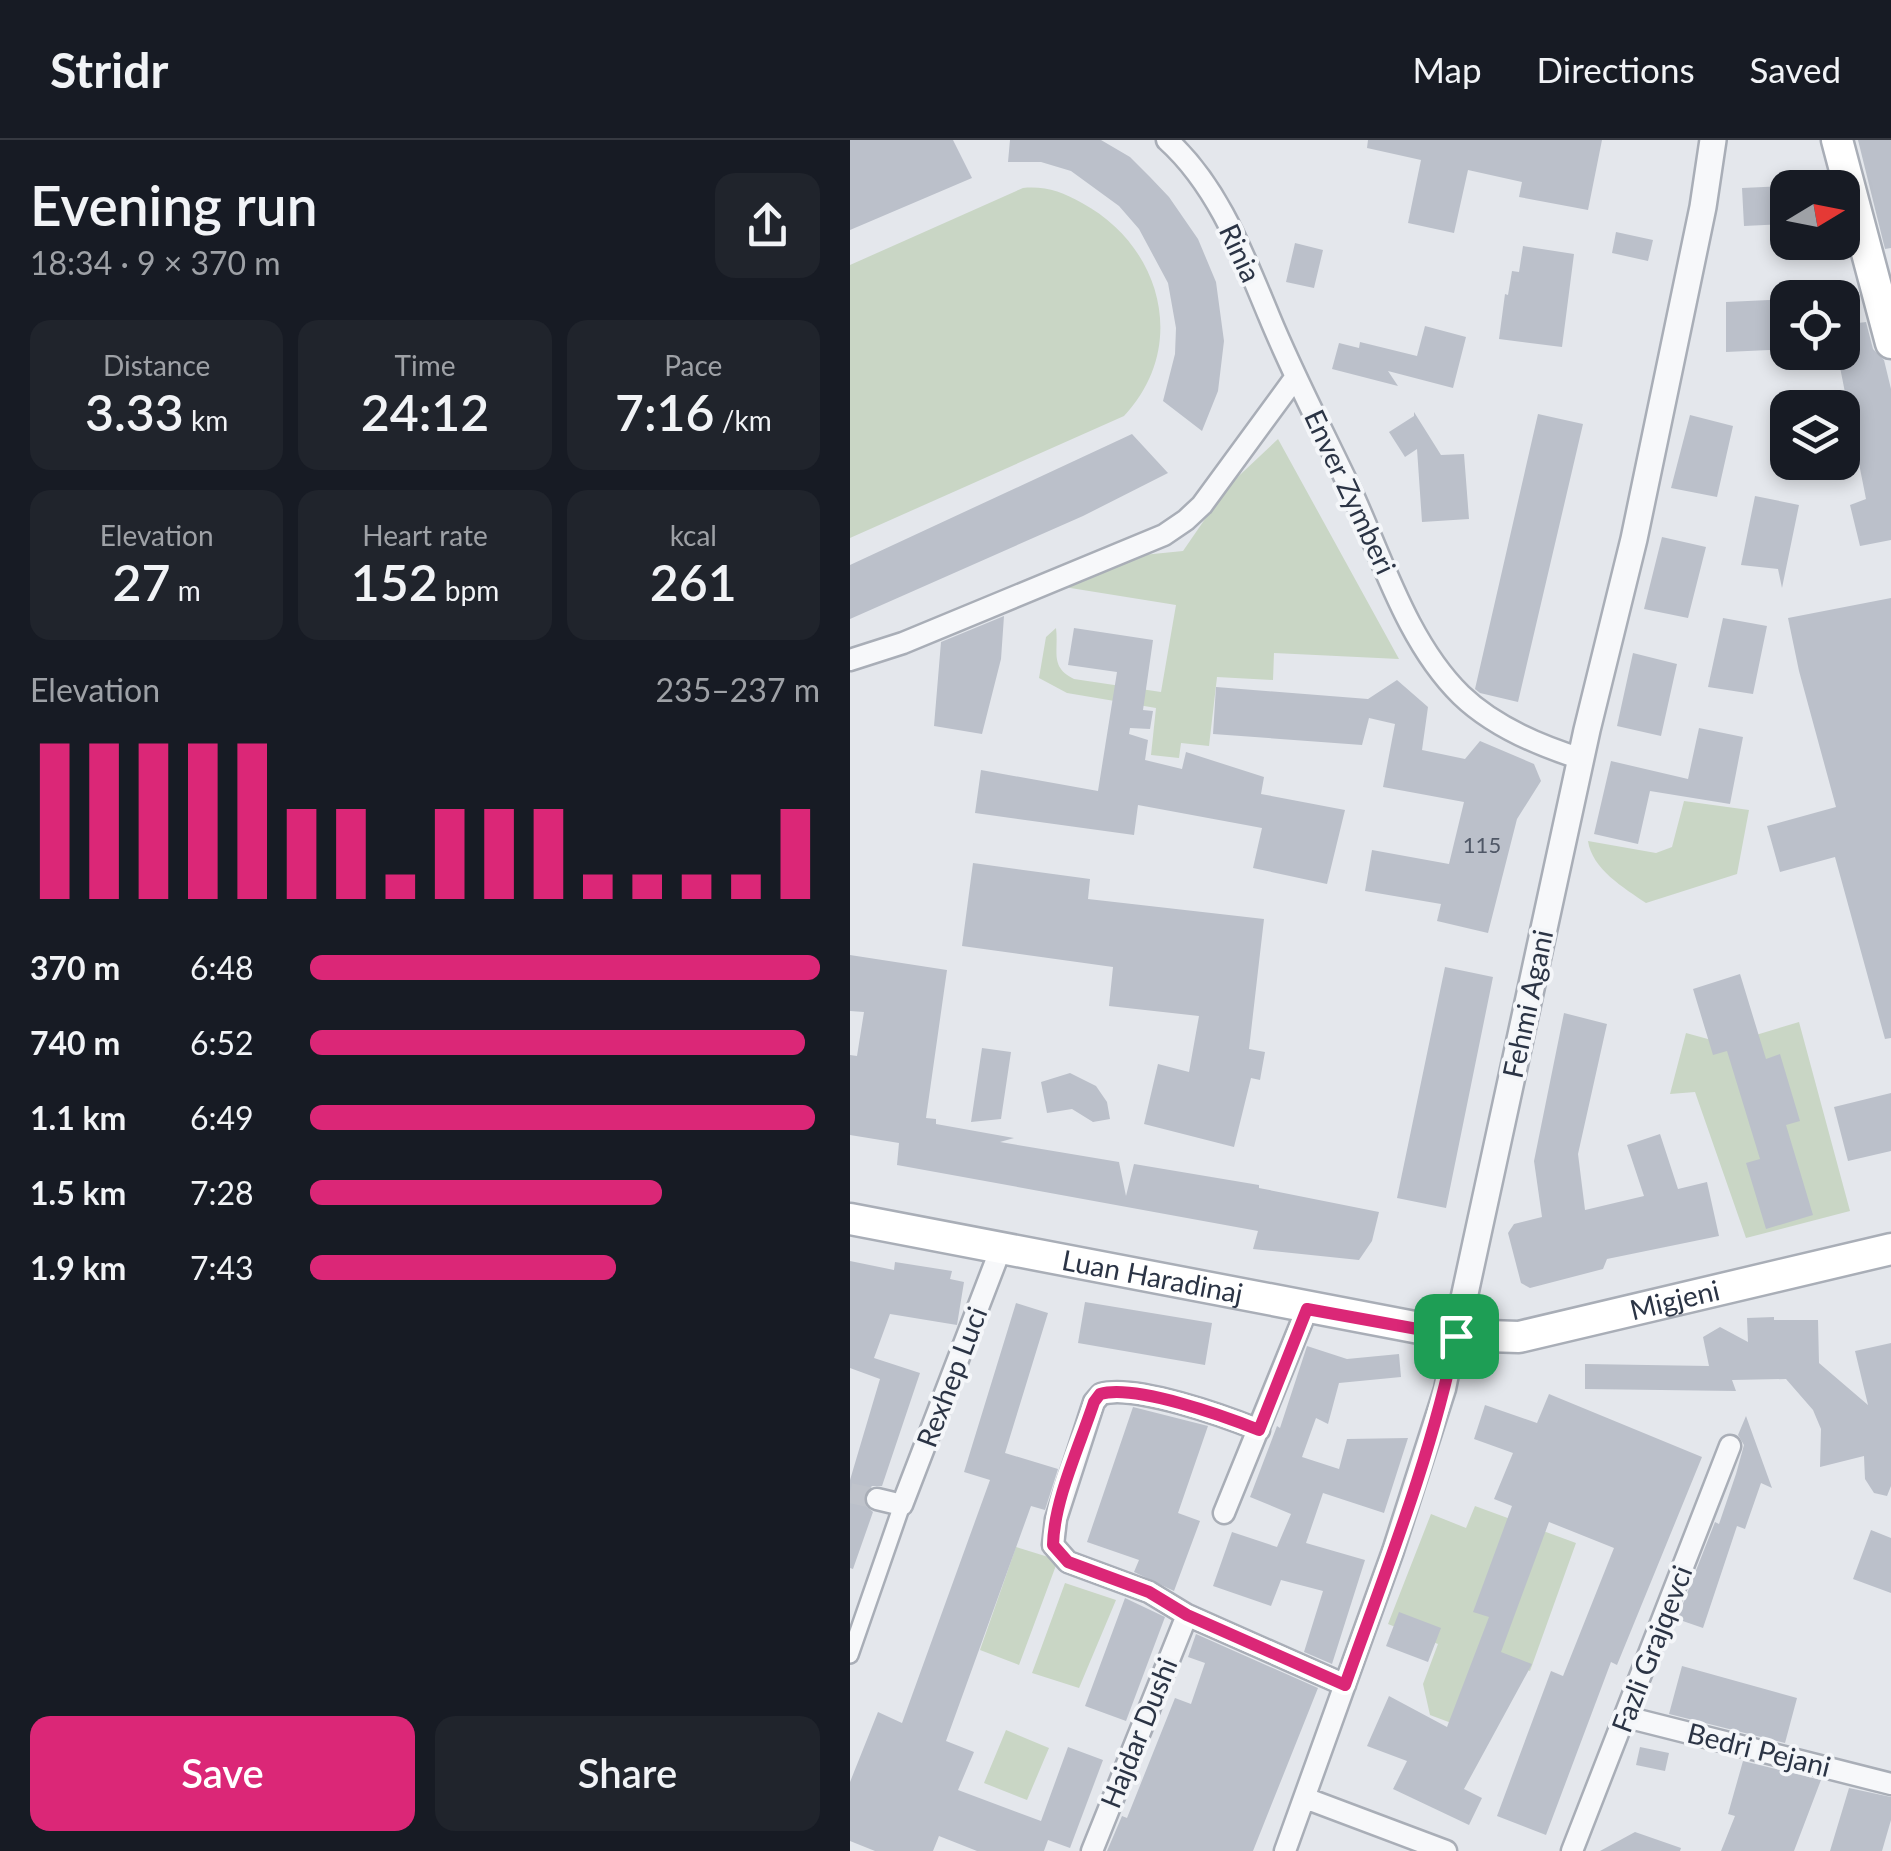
<!DOCTYPE html>
<html lang="en">
<head>
<meta charset="utf-8">
<style>
  :root { --surface:#171b24; --page:#20242c; --text:#f1f3f6; --muted:#9ea1a6; --line:#363941; --accent:#db2777 }
  body { margin:0; font-family:Lato,sans-serif; background:var(--page); color:var(--text); height:100vh; display:flex; flex-direction:column; font-size:38px; white-space:nowrap }
  * { box-sizing:border-box; margin:0 }
  p { font-size:32px; color:var(--muted) }
  .icon { flex:none; width:55px; height:55px; fill:none; stroke:currentColor; stroke-width:2; stroke-linecap:round; stroke-linejoin:round }
  .map { position:relative; flex:1; overflow:hidden }
  .side { display:flex; flex-direction:column; background:var(--surface); width:850px }
  .side>* { flex:none }
  .needle { width:65px; rotate:80deg }
  .controls { position:absolute; left:920px; top:30px; display:grid; gap:20px }
  .controls a { display:grid; place-items:center; width:90px; height:90px; border-radius:20px; background:var(--surface); box-shadow:0 5px 15px #0003; font-size:50px }
  .pin { position:absolute; display:grid; place-items:center; width:85px; height:85px; color:#fff; margin:-42px; border-radius:20px; box-shadow:0 5px 15px #0006 }
  .round { display:grid; place-items:center; flex:none; width:105px; height:105px; border-radius:20px; background:var(--page) }
  .headline { display:flex; align-items:center; justify-content:space-between; height:170px; padding:0 30px }
  h1 { font-size:55px; font-weight:600; line-height:75px }
  .stats { display:grid; grid-template-columns:repeat(3,1fr); gap:15px; height:170px; padding:10px 30px }
  .stats div { display:grid; align-content:center; border-radius:20px; background:var(--page); text-align:center }
  .stats b { font-size:50px; font-weight:600 }
  .stats small { font-size:28px; font-weight:400 }
  .stats p { font-size:28px }
  .chart { height:280px; padding:20px 30px }
  .chart p { display:flex; justify-content:space-between }
  .chart svg { width:100%; height:180px; margin-top:10px; stroke:var(--accent); stroke-width:6 }
  .button { display:flex; gap:20px; margin-top:auto; padding:20px 30px }
  .button a { flex:1; height:115px; border-radius:20px; background:var(--accent); color:#fff; font-size:40px; font-weight:600; line-height:115px; text-align:center }
  .button a+a { background:var(--page); color:var(--text) }
  ul { padding:0 30px; list-style:none; font-size:32px }
  li { display:grid; grid-template-columns:160px 120px 1fr; align-items:center; height:75px }
  li i { height:25px; border-radius:12px; background:var(--accent) }
  header { display:flex; align-items:center; gap:60px; box-sizing:border-box; height:140px; padding:0 50px; background:var(--surface); border-bottom:2px solid var(--line) }
  header strong { font-size:48px }
  nav { display:flex; gap:55px; margin-inline-start:auto; font-size:35px }
  main { display:flex; flex:1; min-height:0 }
  .map>svg:first-child { display:block }
  .green { fill:#c9d6c5 }
  .building { fill:#bbc0ca }
  .lines { fill:none; stroke-linecap:round; stroke-linejoin:round }
  .minor-tunnel { stroke:#bfc3cb; stroke-width:20; stroke-dasharray:20 10; stroke-linecap:butt }
  .pedestrian-casing { stroke:#a9aeb7; stroke-width:20 }
  .minor-casing { stroke:#a9aeb7; stroke-width:25 }
  .tertiary-casing { stroke:#a9aeb7; stroke-width:30 }
  .secondary-casing { stroke:#a9aeb7; stroke-width:35 }
  .pedestrian { stroke:#f7f8fa; stroke-width:15 }
  .minor { stroke:#f7f8fa; stroke-width:20 }
  .tertiary { stroke:#f7f8fa; stroke-width:25 }
  .secondary { stroke:#fff; stroke-width:30 }
  .route-casing { stroke:#fff; stroke-width:20 }
  .route { stroke:#db2777; stroke-width:12 }
  .labels { text-anchor:middle; stroke-width:8; stroke-linejoin:round; paint-order:stroke }
  .number-label { font-size:22px; fill:#4f5766 }
  .street-label { font-size:28px; fill:#2b3445; stroke:#f4f6f9 }
</style>
</head>
<body>
<header>
<strong>Stridr</strong>
<nav><a>Map</a><a>Directions</a><a>Saved</a></nav>
</header>
<main>
<section class="side">
<div class="headline"><div><h1>Evening run</h1><p>18:34 · 9 × 370 m</p></div><a class="round"><svg class="icon" aria-label="share" viewBox="0 0 24 24"><path d="M12 15V3M7 8l5-5 5 5M5 13v7h14v-7"/></svg></a></div>
<div class="stats">
<div><p>Distance</p><b>3.33<small> km</small></b></div>
<div><p>Time</p><b>24:12</b></div>
<div><p>Pace</p><b>7:16<small> /km</small></b></div>
</div>
<div class="stats">
<div><p>Elevation</p><b>27<small> m</small></b></div>
<div><p>Heart rate</p><b>152<small> bpm</small></b></div>
<div><p>kcal</p><b>261</b></div>
</div>
<div class="chart"><p><span>Elevation</span>235–237 m</p>
<svg viewBox="0 0 160 44" preserveAspectRatio="none"><path d="M5 44V6M15 44V6M25 44V6M35 44V6M45 44V6M55 44V22M65 44V22M75 44V38M85 44V22M95 44V22M105 44V22M115 44V38M125 44V38M135 44V38M145 44V38M155 44V22"/></svg>
</div>
<ul>
<li><b>370 m</b>6:48<i style="width:100%"></i></li>
<li><b>740 m</b>6:52<i style="width:97%"></i></li>
<li><b>1.1 km</b>6:49<i style="width:99%"></i></li>
<li><b>1.5 km</b>7:28<i style="width:69%"></i></li>
<li><b>1.9 km</b>7:43<i style="width:60%"></i></li>
</ul>
<div class="button"><a>Save</a><a>Share</a></div>
</section>
<div class="map">
<svg width="1041" height="1711" viewBox="0 0 1041 1711">
  <rect width="100%" height="100%" fill="#e4e7ec"/>
  <!-- green -->
  <path class="green" d="M173,48C196,46 212,52 232,63C312,106 339,207 274,276L0,398V125Z
    M428,299L549,519L424,513L423,540L367,537L359,606L331,603L329,618L301,615L306,568L217,553L189,538L196,497L206,488C209,511 199,527 224,539L311,552L326,465L208,446L273,417L333,411L377,347Z
    M834,661L899,670L887,734L796,763C774,748 742,729 738,701L806,713L822,707Z
    M949,882L1000,1071L896,1098L845,952L820,954L836,893L876,904Z
    M625,1366L726,1403L680,1531L630,1513L604,1584L580,1575L573,1544L588,1504L538,1484L581,1374L616,1388Z
    M166,1407L208,1420L169,1525L130,1510Z
    M215,1443L266,1460L229,1548L182,1533Z
    M156,1590L199,1608L177,1660L134,1643Z"/>
  <!-- building -->
  <path class="building" d="M0,0H103L122,38L0,90Z
    M160,0H251L280,17L300,37L319,57L348,99L366,142L374,201L368,251L352,291L313,261L325,214L326,188L318,143L289,89L269,66L221,31L191,22H158Z
    M518,0H752L738,70L669,57L672,42L618,30L604,93L558,83L571,20L517,8Z
    M1008,0H1041V108L1035,109Z
    M938,46V84L894,86L892,48Z
    M766,92L803,100L798,121L762,113Z
    M445,103L473,110L464,148L436,142Z
    M673,106L724,114L712,207L649,199L655,154L658,155L662,131L669,132Z
    M938,159V209L876,212V162Z
    M1016,182L1023,209L1034,220L1041,249V400L1010,406L1000,365L1016,359L987,212H992V185Z
    M575,186L616,197L603,248L538,231L548,246L482,229L489,203L509,208L510,202L567,216Z
    M564,272L591,315L614,314L619,379L572,382L567,309L555,317L539,292L564,276Z
    M688,274L733,284L668,562L630,553L625,549Z
    M840,275L883,286L867,357L821,348Z
    M282,294L318,333L233,376L0,479V425Z
    M905,356L949,365L932,448L928,429L891,425Z
    M812,397L856,407L838,478L794,469Z
    M1041,458V898L1035,899L985,717L930,732L917,686L986,667L949,531L938,478Z
    M154,476L151,519L132,594L84,586L91,502Z
    M873,478L917,486L903,554L858,547Z
    M224,488L303,500L293,570L303,571L300,589L280,588L279,594L298,600L295,620L332,629L336,612L414,637L411,654L495,670L477,744L403,728L412,688L288,665L284,695L125,673L131,630L248,651L267,532L218,525Z
    M783,513L827,524L811,596L767,586Z
    M547,540L578,567L572,610L615,619L630,601L684,624L691,641L667,679L638,793L587,781L591,764L515,751L522,710L599,724L614,662L533,647L545,584L519,578L512,605L363,594L366,547L518,559Z
    M849,588L893,597L880,664L800,651L788,704L744,694L761,621L838,639Z
    M123,723L240,739L238,759L414,779L399,909L415,912L410,940L401,938L384,1007L294,984L308,924L339,932L349,876L259,866L263,827L112,806Z
    M0,815L97,830L76,978L86,979V984L164,998L150,1002L269,1022L276,1056L284,1024L409,1045V1048L529,1072L522,1101L509,1120L403,1109L408,1091L47,1025L49,1003L0,995V915L7,916L14,872L0,871Z
    M595,827L643,837L596,1068L547,1058Z
    M890,834L916,919L930,914L950,981L936,985L963,1075L916,1089L896,1023L910,1019L877,911L863,915L843,849Z
    M714,873L757,884L728,1014L735,1070L794,1056L777,1005L810,994L828,1049L857,1042L869,1096L757,1119L753,1129L680,1148L671,1143L658,1093L664,1084L692,1077L684,1021Z
    M132,908L161,912L151,979L121,982Z
    M220,933L246,946L257,962L260,979L243,982L222,969L197,973L191,942Z
    M1041,953V1011L998,1021L984,967Z
    M0,1121L44,1130L45,1122L102,1131L100,1139L114,1142L107,1185L40,1174L24,1218L70,1233L32,1346H22L14,1355V1364L23,1372L3,1429L0,1428V1340L30,1239L0,1228Z
    M235,1162L362,1183L355,1225L228,1203Z
    M166,1163L198,1173L155,1313L208,1329L195,1370L181,1366L96,1601L124,1612L108,1650L191,1681L218,1607L253,1620L220,1708L198,1700L194,1711H127L89,1696L83,1711H25L0,1701V1642L28,1572L52,1583L140,1340L114,1332Z
    M924,1177V1180H968L969,1223L1018,1265L1005,1211L1041,1203V1346L1037,1356L1024,1353L1015,1339L1014,1316L970,1327L971,1289L963,1270L936,1239L882,1240L886,1251L735,1249V1224L859,1226L853,1197L870,1187L898,1202L897,1178Z
    M457,1206L497,1219L549,1214L551,1237L489,1243L478,1284L466,1278L452,1317L489,1329L497,1299L558,1298L534,1373L473,1353L456,1403L515,1420L482,1524L454,1512L473,1451L431,1440L421,1466L363,1446L382,1392L427,1407L441,1374L400,1357L427,1286L430,1288Z
    M699,1254L852,1317L767,1525L761,1522L696,1695L647,1676L701,1531L713,1536L764,1408L699,1382L651,1512L682,1524L614,1649L632,1658L619,1685L543,1649L557,1621L517,1606L539,1556L597,1587L639,1477L623,1472L662,1366L644,1359L663,1313L624,1299L635,1265L687,1283Z
    M283,1267L358,1286L328,1373L350,1381L324,1451L284,1432L289,1420L237,1402Z
    M896,1276L922,1348L911,1343L895,1389L887,1386L853,1488L827,1479L865,1382L869,1384L886,1334L894,1305L888,1295Z
    M1021,1390L1041,1398V1453L1003,1439Z
    M275,1458L315,1477L276,1581L235,1566Z
    M549,1472L591,1488L578,1522L536,1506Z
    M346,1494L468,1548L403,1711H257L272,1676L277,1678L325,1558L341,1564L355,1523L338,1517Z
    M832,1526L947,1558L935,1603L819,1574Z
    M790,1607L819,1613L815,1631L786,1625Z
    M893,1621L971,1640L944,1711H871L885,1676L878,1674Z
    M999,1648L1041,1657V1680L1032,1711H980Z
    M785,1692L831,1708L830,1711H750Z"/>
  <g class="lines">
    <!-- minor-tunnel -->
    <path class="minor-tunnel" d="M0,1353L27,1359"/>
    <defs>
      <path id="pedestrian" d="M0,1515L52,1365"/>
      <path id="minor" d="M317,0C368,46 393,114 419,176C444,237 475,295 503,355C533,421 558,503 611,555C643,586 690,606 732,619
        M0,520L53,503L314,395L336,380L352,365L445,238
        M27,1359L52,1365L151,1108
        M374,1373L457,1169
        M337,1475L495,1545
        M776,1577L1041,1644
        M455,1658L596,1711
        M242,1711L337,1475L299,1452L218,1422L203,1405L206,1379L244,1262L251,1254C285,1244 374,1276 409,1290
        M435,1711L543,1411L595,1249L606,1195
        M722,1711L880,1306"/>
      <path id="tertiary" d="M606,1195L737,590L784,399L853,67L863,0"/>
      <g id="secondary">
        <path d="M987,0L1041,203"/>
        <path id="s1" d="M0,1079L606,1195L669,1197L1041,1109"/>
      </g>
    </defs>
    <!-- pedestrian casing -->
    <use href="#pedestrian" class="pedestrian-casing"/>
    <!-- minor casing -->
    <use href="#minor" class="minor-casing"/>
    <!-- tertiary casing -->
    <use href="#tertiary" class="tertiary-casing"/>
    <!-- secondary casing -->
    <use href="#secondary" class="secondary-casing"/>
    <!-- pedestrian -->
    <use href="#pedestrian" class="pedestrian"/>
    <!-- minor -->
    <use href="#minor" class="minor"/>
    <!-- tertiary -->
    <use href="#tertiary" class="tertiary"/>
    <!-- secondary -->
    <use href="#secondary" class="secondary"/>
  </g>
  <g class="lines">
    <defs>
      <path id="route" d="M457,1169L606,1196C582,1315 536,1430 495,1545L337,1475L299,1452L218,1422L203,1405C204,1360 230,1305 244,1262L250,1254C285,1244 374,1276 409,1290Z"/>
    </defs>
    <!-- route casing -->
    <use href="#route" class="route-casing"/>
    <!-- route -->
    <use href="#route" class="route"/>
  </g>
  <g class="labels">
    <!-- number labels -->
    <g class="number-label">
      <text x="632" y="713">115</text>
    </g>
    <!-- street labels -->
    <g class="street-label">
      <text transform="translate(390 113) rotate(65)" y="10">Rinia</text>
      <text transform="translate(500 352) rotate(65)" y="10">Enver Zymberi</text>
      <text transform="translate(678 864) rotate(-78)" y="10">Fehmi Agani</text>
      <text dy="10" stroke="none"><textPath href="#s1" startOffset="308">Luan Haradinaj</textPath></text>
      <text dy="10" stroke="none"><textPath href="#s1" startOffset="840">Migjeni</textPath></text>
      <text transform="translate(102 1237) rotate(-69)" y="10">Rexhep Luci</text>
      <text transform="translate(802 1509) rotate(-69)" y="10">Fazli Grajqevci</text>
      <text transform="translate(289 1593) rotate(-68)" y="10">Hajdar Dushi</text>
      <text transform="translate(909 1610) rotate(14)" y="10">Bedri Pejani</text>
    </g>
  </g>
</svg>
<div class="controls">
<a><svg class="needle" viewBox="-14 -14 28 28"><path d="M0-13l5 13h-10z" fill="#e53935"/><path d="M0 13l5-13h-10z" fill="#9ea1a6"/></svg></a>
<a><svg class="icon" aria-label="locate" viewBox="0 0 24 24"><circle cx="12" cy="12" r="6"/><path d="M12 2v4M12 18v4M2 12h4M18 12h4"/></svg></a>
<a><svg class="icon" aria-label="layers" viewBox="0 0 24 24"><path d="M12 4l9 5-9 5-9-5zM3 14l9 5 9-5"/></svg></a>
</div>
<div class="pin" style="left:606px;top:1196px;background:#1e9e55"><svg class="icon" aria-label="arrive" viewBox="0 0 24 24"><path d="M6 21V4h12l-3 4 3 4H6"/></svg></div>
</div>
</main>
</body>
</html>
